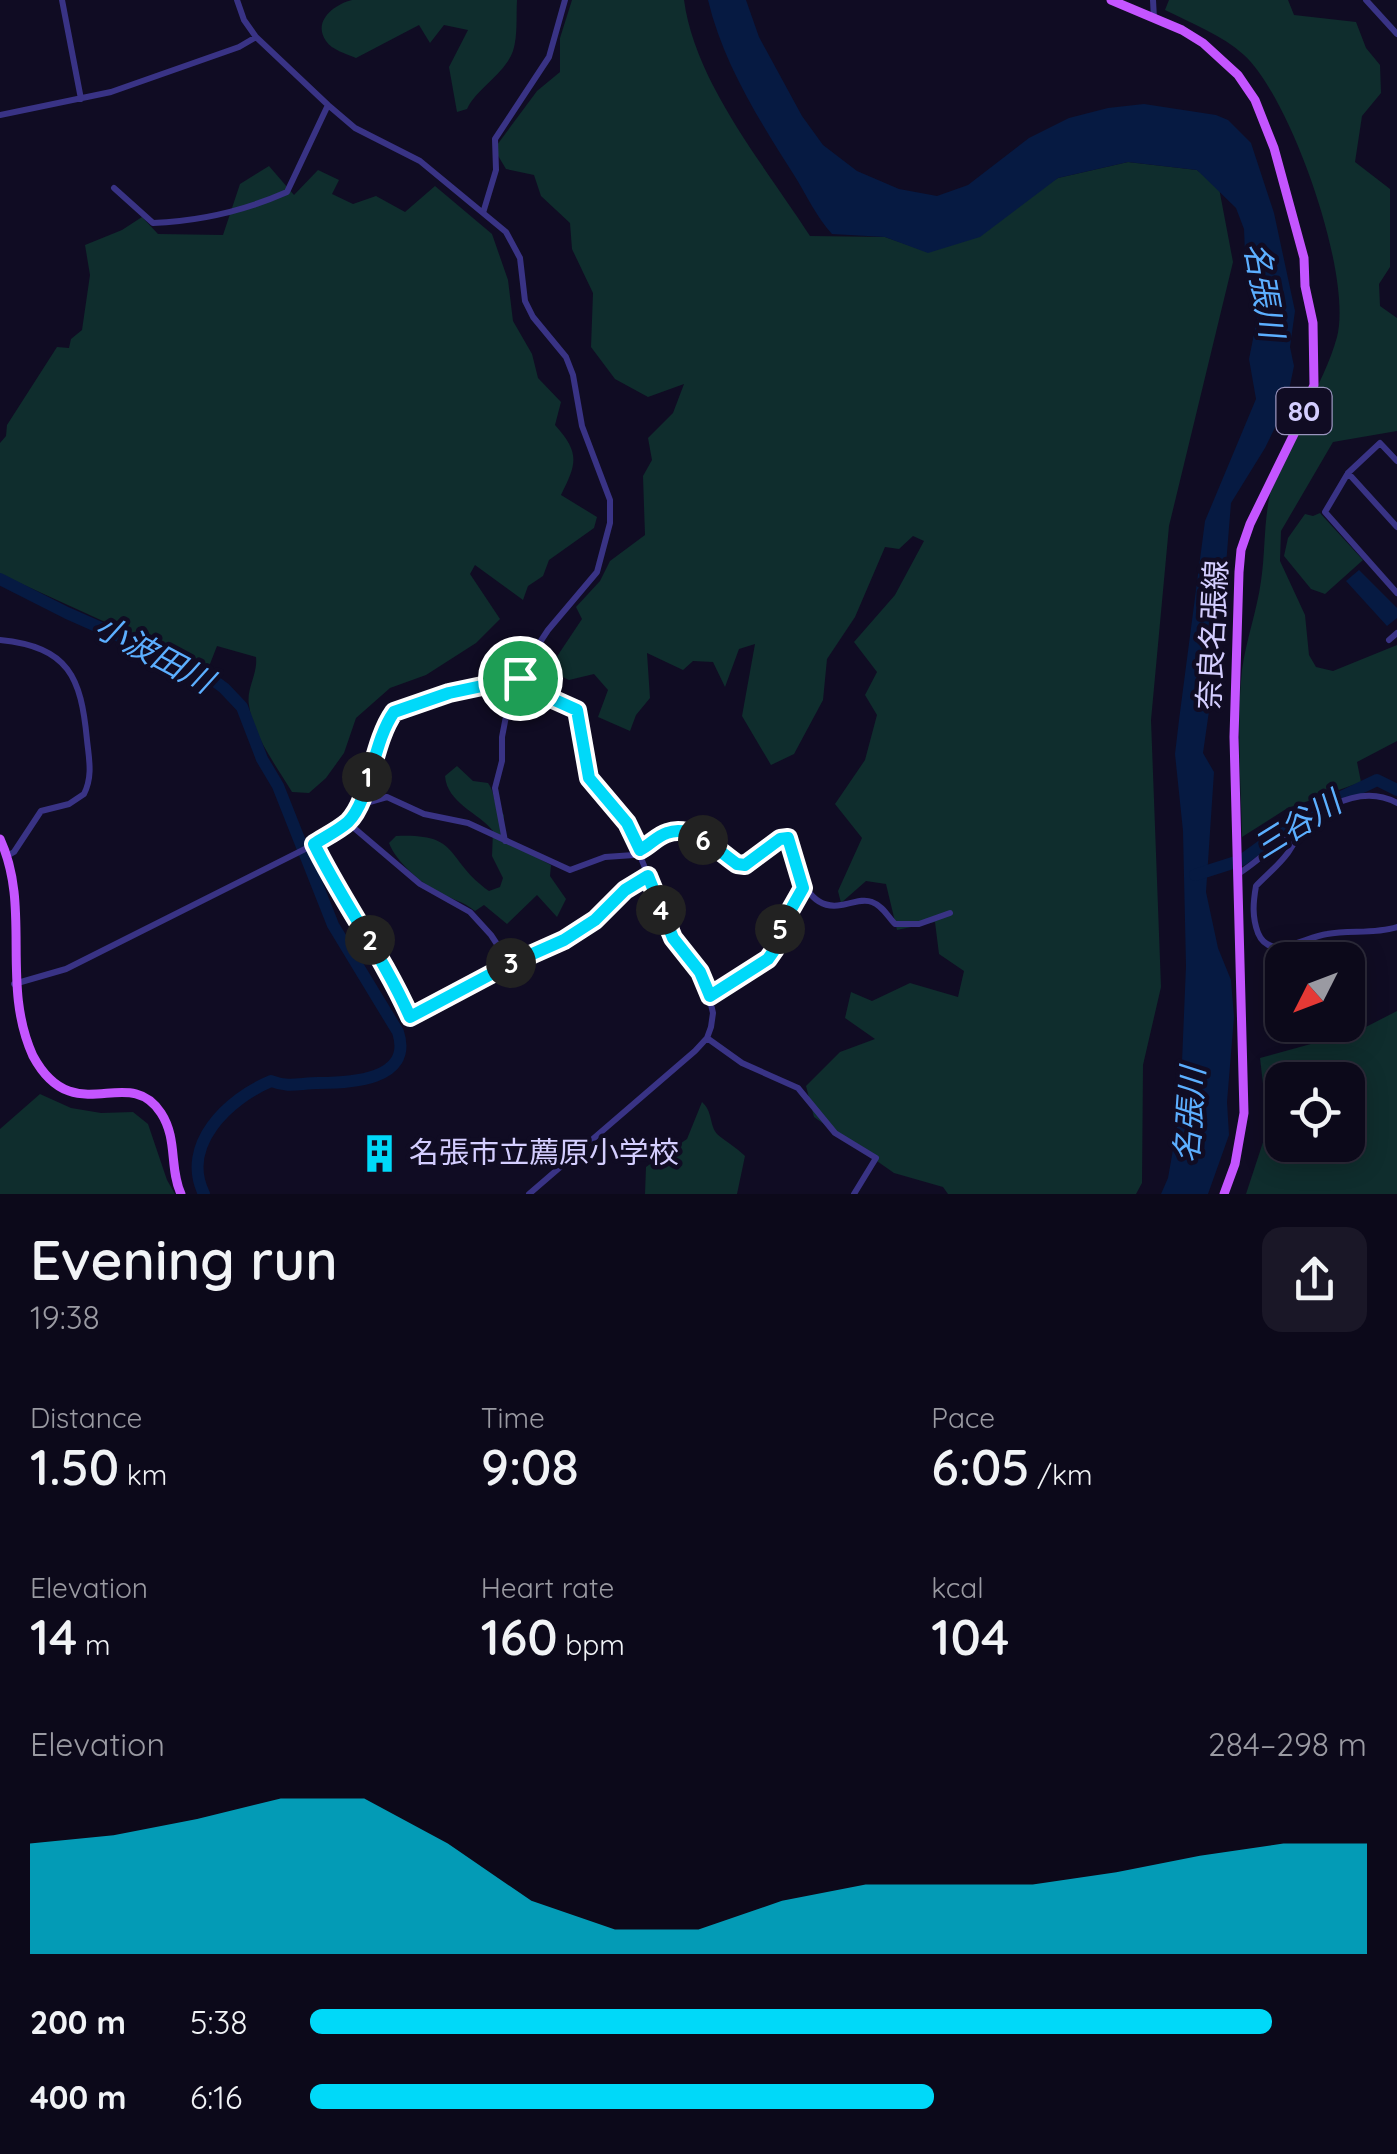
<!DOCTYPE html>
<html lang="en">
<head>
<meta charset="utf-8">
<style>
  :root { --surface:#0c091a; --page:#1a1727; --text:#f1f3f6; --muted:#9a9aa2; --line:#2c2a39; --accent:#00d9f9 }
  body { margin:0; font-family:Quicksand,"Noto Sans JP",sans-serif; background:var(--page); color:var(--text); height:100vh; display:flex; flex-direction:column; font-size:38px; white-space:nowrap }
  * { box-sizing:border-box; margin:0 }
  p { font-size:32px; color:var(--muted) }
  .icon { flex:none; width:55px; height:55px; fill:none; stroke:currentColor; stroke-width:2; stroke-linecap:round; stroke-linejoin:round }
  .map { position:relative; height:1194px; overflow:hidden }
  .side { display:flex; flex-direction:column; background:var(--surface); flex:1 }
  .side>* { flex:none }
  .needle { width:65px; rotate:228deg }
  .fabs { position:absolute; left:1265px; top:942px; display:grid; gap:20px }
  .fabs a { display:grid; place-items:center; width:100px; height:100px; border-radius:20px; background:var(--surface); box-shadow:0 5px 25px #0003,0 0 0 2px var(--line); font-size:50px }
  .pin { position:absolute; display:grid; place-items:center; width:85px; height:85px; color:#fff; margin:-42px; border:5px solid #fff; border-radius:50%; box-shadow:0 2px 10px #0007 }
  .km { position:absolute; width:50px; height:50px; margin:-25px; border-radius:50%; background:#222; color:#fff; font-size:28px; line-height:50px; text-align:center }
  .round { display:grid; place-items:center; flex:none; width:105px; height:105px; border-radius:20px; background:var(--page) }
  .headline { display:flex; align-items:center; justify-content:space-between; height:170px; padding:0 30px }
  h1 { font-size:55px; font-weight:600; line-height:75px }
  .figures { display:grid; grid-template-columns:repeat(3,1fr); gap:15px; height:170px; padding:10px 30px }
  .figures div { display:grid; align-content:center }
  .figures b { font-size:50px; font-weight:600 }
  .figures small { font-size:28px; font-weight:400 }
  .figures p { font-size:28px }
  .chart { height:280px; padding:20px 30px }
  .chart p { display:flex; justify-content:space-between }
  .chart svg { width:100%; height:180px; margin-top:10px; fill:var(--accent); opacity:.7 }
  ul { padding:0 30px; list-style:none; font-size:32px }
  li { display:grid; grid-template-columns:160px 120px 1fr; align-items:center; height:75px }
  li i { height:25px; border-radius:12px; background:var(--accent) }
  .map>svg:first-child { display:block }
  .green { fill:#0f2d2d; fill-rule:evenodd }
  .water { fill:#061a42 }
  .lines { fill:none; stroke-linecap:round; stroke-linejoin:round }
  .river { stroke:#061a42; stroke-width:12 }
  .minor { stroke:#393385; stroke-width:6 }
  .major { stroke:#c455ff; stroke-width:9 }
  .route-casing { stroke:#fff; stroke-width:20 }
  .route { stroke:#00d9f9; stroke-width:12 }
  .labels { text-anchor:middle; stroke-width:9; stroke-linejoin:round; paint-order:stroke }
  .shield { fill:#100c23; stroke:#9994bd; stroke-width:2.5 }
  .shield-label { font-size:28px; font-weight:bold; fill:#d4ceff }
  .street-label { font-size:30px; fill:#d4ceff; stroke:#100c23 }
  .poi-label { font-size:30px; fill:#d4ceff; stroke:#100c23; text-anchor:start }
  .water-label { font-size:32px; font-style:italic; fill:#5cafff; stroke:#100c23 }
</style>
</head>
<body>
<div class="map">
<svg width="1397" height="1194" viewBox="0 0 1397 1194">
  <rect width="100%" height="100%" fill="#100c23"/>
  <!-- green -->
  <path class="green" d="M352,0H517C516,15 518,36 513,51C504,75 478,87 467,109L457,112L449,67L468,30L444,25L430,43L419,25L356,58C347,54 332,50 326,41C312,21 335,4 352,0Z
    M572,0H684C695,83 765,166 810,236L885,237L928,252L947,245L1058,178L1128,162L1197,170L1219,188L1233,262L1169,526L1151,720L1161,987L1143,1065L1142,1183L1136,1194H948L943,1187L894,1173L814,1117L806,1086L840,1052L875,1039L845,1018L851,992L872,1001L910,983L958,997L964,971L939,954L935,922L897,930L886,884L866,881L841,903L838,891L862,838L835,804L865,760L877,715L865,695L877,672L854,642L895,595L924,541L913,536L899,549L885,547L855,617L827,659L823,700L794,754L771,765L742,716L755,644L739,649L725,687L713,662L693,661L683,670L647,653L650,698L636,715L630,731L598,717L608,690L594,674L569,680L548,670L582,619L576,607L600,581L610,561L645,535L643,476L652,460L648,438L673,413L684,384L648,397L615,379L591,347L593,293L572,249L570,223L541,196L534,175L506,169L494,149L537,91L560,72V38Z
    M1169,0H1288L1294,15L1356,22L1366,48L1380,65L1381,93L1362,116L1355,162L1390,189V267L1379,284L1380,306L1397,318V431L1333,442L1281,531L1280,561L1305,615L1309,655L1316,667L1333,671L1397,645V741L1357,762L1361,782L1286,809L1242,837C1241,781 1236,726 1242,670C1246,640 1257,611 1261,581C1266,549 1263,515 1273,483C1287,435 1323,388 1337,337C1353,275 1291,98 1244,55C1222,35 1191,23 1165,10Z
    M269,166L294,195L318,170L339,180L332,194L353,204L376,196L405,212L435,186L492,234L508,280L513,321L532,354L538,378L561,402L555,425C580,453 577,463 561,495L597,517L594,528L549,560L543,576L528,586L523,600L475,565L470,574L500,619L476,643L426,675L390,688L356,718L344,753L326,778L309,793L292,792C276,765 253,736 249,705C246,689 258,674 256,657L217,646L208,669L0,574V443L6,436L7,425L57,347L69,348L71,339L82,330L90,275L85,245L122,230L142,217L158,234L223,235L240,184Z
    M1320,513L1363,560L1325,594L1311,589L1284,556L1288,538L1305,514L1313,516Z
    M457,766L473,781L488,783C497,796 490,800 504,815L502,836L505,841L551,865L550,876L566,899L557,917L537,895L507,924L484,905L475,911C463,901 453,900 440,893C422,884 396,862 389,843L396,836C462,833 444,859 489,891L500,887L503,878L492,856L493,831C479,813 447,803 445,776Z
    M1397,1011V1194H1246L1268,1127L1260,1058L1358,1031ZM1282,1080H1348V1145H1282Z
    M40,1094L71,1108L101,1113L133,1112L148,1124L167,1180L175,1194H0V1129Z
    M702,1102C713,1112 709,1124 717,1134C722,1139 736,1147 745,1156L737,1194H645L646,1167L687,1139Z"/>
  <!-- water -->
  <path class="water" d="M708,0H746L759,37L802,116L823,145L857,171L899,189L937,196L968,185L1029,138L1069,118L1108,108L1144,104L1216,115L1228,120L1251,143L1274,213L1295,311L1290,347L1294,366L1286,405L1265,448L1231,503L1224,590L1216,617L1213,683L1203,753L1214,772L1206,892L1218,948L1231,980L1234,1017L1227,1102L1229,1135L1208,1194H1161L1168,1178L1180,1110L1186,966L1183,831L1175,754L1179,720L1205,521L1256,399L1249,359L1261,299L1245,253L1244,229L1236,208L1197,170L1128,162L1058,178L980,237L928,253L885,237L832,234C816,216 807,196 794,175C759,120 723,63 708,0Z
    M1359,570L1397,608V618L1387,626L1346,581Z"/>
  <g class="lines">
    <!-- river -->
    <path class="river" d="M0,579L67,613L205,674L224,688L242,707L262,759L278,786L333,925L398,1032C414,1081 348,1083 318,1083C300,1083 289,1088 271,1081C228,1099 180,1145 204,1194
      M1195,875L1242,860L1306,814L1377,780L1397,790"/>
    <!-- minor -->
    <path class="minor" d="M62,0L81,99
      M237,0L244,20L256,37L328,105L355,128L420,161L506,232L520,258L525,301L533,317L566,357L573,375L582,426L610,500V523L597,572L548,630L523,668L508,706L502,737V761L495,788L505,841
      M1153,0L1154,19
      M1366,0L1397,34
      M0,115L111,92L239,47L256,37
      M114,188L153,223C200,221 244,211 287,192L328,105
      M483,213L496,170L495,139L549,57L565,0
      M1397,461L1380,443L1348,473L1325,512L1397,593
      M1348,473L1397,527
      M0,640C69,647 81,677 87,740C89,759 93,776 84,794L69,804L41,811L14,852L7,856
      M1389,640L1397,633
      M521,679L527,688L577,710L589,778L627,823L673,938L700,972L707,987L713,1013L711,1027L707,1038L695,1051L529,1194
      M359,805L387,797L424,814L468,823L570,870L605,857L634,855L659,836L674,831L695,834L737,864L745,865L784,837L788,838C796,863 804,912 841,905C851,904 862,898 872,902C883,906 888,917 895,924H919L950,913
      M347,822L420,884L470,912L491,935L510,964
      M1299,824C1298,851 1272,869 1256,886C1253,903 1252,917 1258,933C1270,962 1304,937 1327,934C1350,930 1375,934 1397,927
      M314,844C343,903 383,956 410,1017L510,964L564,940L595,921L625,890L648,876
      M1238,874C1280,848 1341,772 1397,803
      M14,984L66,969L313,845C323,838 337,831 347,823C370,801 373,743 393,712L449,693L519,678
      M710,996L768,959L775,949L781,925L803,888
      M707,1038L742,1063L798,1088L835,1133L876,1158L854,1194"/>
    <!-- major -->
    <path class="major" d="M1111,0L1182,30L1203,43L1238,75L1255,100L1274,148L1304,258L1305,286L1313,323L1314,385L1294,434L1250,524L1241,550L1239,572L1234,737L1244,1113L1235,1164L1224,1194
      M0,839C32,908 0,984 33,1056C74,1132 128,1062 161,1113C178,1139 169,1168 181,1194"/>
  </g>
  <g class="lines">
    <defs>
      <path id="route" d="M520,678L528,688L577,710L589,778L627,823L640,850C650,845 657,836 667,833C692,823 718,851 737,864L745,865L780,839L788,838L803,888L782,925L775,949L768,959L710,996L700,972L673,938L648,876L625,890L595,920L564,940L510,964L410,1017C383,956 343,903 314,844C325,837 339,830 348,822C371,799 372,743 394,712L449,693Z"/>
    </defs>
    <!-- route casing -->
    <use href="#route" class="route-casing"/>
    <!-- route -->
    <use href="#route" class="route"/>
  </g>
  <!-- icons -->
  <defs>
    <symbol id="building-bare" viewBox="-9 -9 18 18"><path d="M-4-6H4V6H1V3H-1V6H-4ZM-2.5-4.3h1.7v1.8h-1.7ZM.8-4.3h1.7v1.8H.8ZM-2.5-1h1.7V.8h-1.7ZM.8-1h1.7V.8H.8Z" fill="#00d9f9" stroke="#100c23" stroke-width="2.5" paint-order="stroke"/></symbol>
  </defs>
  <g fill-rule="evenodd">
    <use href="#building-bare" x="352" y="1126" width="55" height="55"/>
  </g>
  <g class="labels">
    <!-- shield labels -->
    <rect class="shield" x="1276.5" y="388" width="55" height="46" rx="8"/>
    <g class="shield-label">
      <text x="1304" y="421">80</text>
    </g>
    <!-- street labels -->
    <g class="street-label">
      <text transform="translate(1213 635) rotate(-87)" y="10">奈良名張線</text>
    </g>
    <!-- poi labels -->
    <g class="poi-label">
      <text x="409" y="1163">名張市立薦原小学校</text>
    </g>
    <!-- water labels -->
    <g class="water-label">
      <text transform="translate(1264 290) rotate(80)" y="11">名張川</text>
      <text transform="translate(154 654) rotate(28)" y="11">小波田川</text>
      <text transform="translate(1297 825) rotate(-32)" y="11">三谷川</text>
      <text transform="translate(1190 1115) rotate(-86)" y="11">名張川</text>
    </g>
  </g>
</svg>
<div class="fabs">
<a><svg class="needle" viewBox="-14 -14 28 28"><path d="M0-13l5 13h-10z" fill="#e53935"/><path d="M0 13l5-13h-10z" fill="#9a9aa2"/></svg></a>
<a><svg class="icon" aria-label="locate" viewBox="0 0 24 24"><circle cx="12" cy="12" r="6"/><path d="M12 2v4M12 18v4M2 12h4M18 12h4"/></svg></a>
</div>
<div class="pin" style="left:520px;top:678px;background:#1e9e55"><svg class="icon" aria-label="arrive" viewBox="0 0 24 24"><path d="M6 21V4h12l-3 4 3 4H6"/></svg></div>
<b class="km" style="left:367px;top:777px">1</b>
<b class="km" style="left:370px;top:940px">2</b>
<b class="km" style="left:511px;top:963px">3</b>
<b class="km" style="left:661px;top:910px">4</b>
<b class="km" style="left:780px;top:929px">5</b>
<b class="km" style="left:703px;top:840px">6</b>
</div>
<section class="side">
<div class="headline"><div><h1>Evening run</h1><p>19:38</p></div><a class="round"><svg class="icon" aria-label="share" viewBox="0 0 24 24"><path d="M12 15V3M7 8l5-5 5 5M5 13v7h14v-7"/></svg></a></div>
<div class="figures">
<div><p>Distance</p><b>1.50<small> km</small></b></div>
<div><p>Time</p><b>9:08</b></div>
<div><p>Pace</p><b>6:05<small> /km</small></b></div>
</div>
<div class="figures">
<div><p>Elevation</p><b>14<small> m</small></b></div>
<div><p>Heart rate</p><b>160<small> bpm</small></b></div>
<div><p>kcal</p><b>104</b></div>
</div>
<div class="chart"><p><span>Elevation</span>284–298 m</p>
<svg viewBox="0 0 160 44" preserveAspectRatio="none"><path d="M0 44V17L10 15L20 11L30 6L40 6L50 17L60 31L70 38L80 38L90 31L100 27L110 27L120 27L130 24L140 20L150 17L160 17V44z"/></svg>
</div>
<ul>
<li><b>200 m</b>5:38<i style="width:91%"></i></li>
<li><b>400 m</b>6:16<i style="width:59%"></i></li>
</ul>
</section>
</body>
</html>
